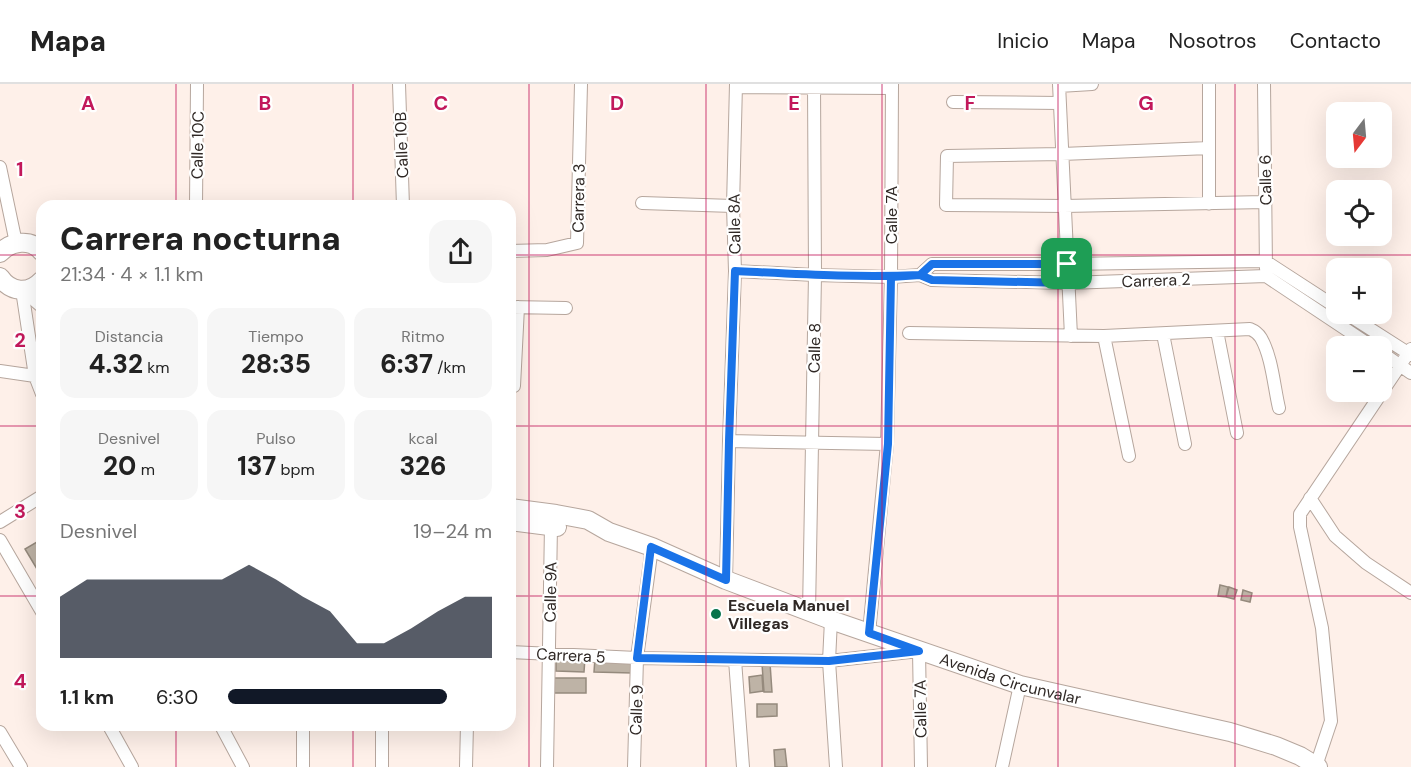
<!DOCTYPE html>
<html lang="es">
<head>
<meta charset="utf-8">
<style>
  :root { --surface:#fff; --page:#f6f6f6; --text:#222; --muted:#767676; --line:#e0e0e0; --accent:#111827 }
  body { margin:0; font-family:"DM Sans",sans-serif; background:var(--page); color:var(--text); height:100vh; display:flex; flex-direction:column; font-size:22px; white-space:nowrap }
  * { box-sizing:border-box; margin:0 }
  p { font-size:20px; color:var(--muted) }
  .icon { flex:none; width:33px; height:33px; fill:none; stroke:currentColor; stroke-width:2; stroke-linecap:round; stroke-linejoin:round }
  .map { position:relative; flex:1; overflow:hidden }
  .details { position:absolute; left:36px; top:116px; width:480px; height:531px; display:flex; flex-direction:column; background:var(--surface); border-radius:18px; box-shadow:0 6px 24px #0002 }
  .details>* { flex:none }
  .needle { width:39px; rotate:196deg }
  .buttons { position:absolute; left:1326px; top:18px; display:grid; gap:12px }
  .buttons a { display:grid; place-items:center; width:66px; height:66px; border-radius:12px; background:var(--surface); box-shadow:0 6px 24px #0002; font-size:30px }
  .pin { position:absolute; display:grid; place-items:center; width:51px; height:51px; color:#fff; margin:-26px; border-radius:12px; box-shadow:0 3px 9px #0006 }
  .round { display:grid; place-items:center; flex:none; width:63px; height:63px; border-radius:18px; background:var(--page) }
  .overview { display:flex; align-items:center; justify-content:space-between; height:102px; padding:0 24px }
  h1 { font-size:33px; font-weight:800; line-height:45px }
  .metrics { display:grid; grid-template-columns:repeat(3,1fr); gap:9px; height:102px; padding:6px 24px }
  .metrics div { display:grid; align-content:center; border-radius:15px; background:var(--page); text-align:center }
  .metrics b { font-size:26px; font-weight:800 }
  .metrics small { font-size:16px; font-weight:400 }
  .metrics p { font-size:16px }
  .chart { height:168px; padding:12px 24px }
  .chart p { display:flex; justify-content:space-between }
  .chart svg { width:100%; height:108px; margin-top:6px; fill:var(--accent); opacity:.7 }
  ul { padding:0 24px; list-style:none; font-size:20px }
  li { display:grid; grid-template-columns:96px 72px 1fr; align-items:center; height:45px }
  li i { height:15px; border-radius:8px; background:var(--accent) }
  header { display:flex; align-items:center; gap:36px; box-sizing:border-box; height:84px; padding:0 30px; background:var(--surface); border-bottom:2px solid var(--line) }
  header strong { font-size:28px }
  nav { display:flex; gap:33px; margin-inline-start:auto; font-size:21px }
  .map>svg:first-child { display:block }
  .building { fill:#beb3a6; stroke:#958a7d; stroke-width:1.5 }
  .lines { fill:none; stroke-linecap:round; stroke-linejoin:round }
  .minor-casing { stroke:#b6a69d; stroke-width:14 }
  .secondary-casing { stroke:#b6a69d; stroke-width:20 }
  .minor { stroke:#fff; stroke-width:12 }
  .secondary { stroke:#fff; stroke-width:18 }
  .route-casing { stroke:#fff; stroke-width:12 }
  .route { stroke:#1a73e8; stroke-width:8 }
  .grid { fill:none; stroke:#c2185b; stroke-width:1.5; stroke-opacity:0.55 }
  .poi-dot { fill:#07734c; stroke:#fff; stroke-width:2 }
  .labels { text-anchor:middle; stroke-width:4.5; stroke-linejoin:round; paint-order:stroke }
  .street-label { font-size:16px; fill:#2f2825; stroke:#fff }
  .poi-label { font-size:16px; font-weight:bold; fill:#2f2825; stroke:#fff; text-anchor:start }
  .grid-label { font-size:20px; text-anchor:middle; font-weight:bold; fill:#c2185b; stroke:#fff; stroke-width:4.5; stroke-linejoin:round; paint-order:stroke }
</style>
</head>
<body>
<header>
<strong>Mapa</strong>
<nav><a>Inicio</a><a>Mapa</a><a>Nosotros</a><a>Contacto</a></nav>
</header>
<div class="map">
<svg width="1411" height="683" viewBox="0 0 1411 683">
  <rect width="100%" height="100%" fill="#fef0e9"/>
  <!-- building -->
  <path class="building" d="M42,455V483L37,485L25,465Z
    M1220,501L1228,503L1226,513L1218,512Z
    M1229,503L1237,506L1234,515L1226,513Z
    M1243,506L1252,509L1250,518L1241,516Z
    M556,572L585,574L584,588L556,587Z
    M595,574L632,575V589L594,588Z
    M770,579L772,608H764L762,580Z
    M762,591L763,607L750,609L749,593Z
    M552,594H586V609H552Z
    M757,620H777V632L757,633Z
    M785,665L787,683H775L774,666Z"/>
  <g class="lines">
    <defs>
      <path id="minor" d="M399,0L403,122
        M1059,0L1071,252
        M1264,0L1266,185
        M1059,2L1092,0
        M736,3L892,4
        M953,18L1059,19
        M1209,64L1062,70L947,72L946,121L1064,122L1265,118
        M0,83L16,159
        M642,119L733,122
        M1209,120V0
        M196,122L197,0
        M510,167L547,166L577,159L581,0
        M735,187L815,191L891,193L920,191L932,196L1068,199L1266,192L1371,262
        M920,191L932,180H1067L1265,177L1336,223
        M22,206L35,292L42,310
        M510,223L566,224
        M1347,230L1411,271
        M1217,247L1237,349
        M909,249L1104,252L1250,245C1255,247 1258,249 1261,254C1272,273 1274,303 1279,324
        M1163,250L1185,360
        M1104,252L1129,372
        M1382,269L1411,289
        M0,287L35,292
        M514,302L518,223
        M729,357L887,360
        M1310,414L1335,452L1366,479L1411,509
        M0,438L42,412
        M0,456L42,528
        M726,496L729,357L735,187L733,122L736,0
        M809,528L815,191L814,0
        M831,536L829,577L836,683
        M869,549L887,360L891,193L892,0
        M510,568L637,574L829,577L919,567L921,683
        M735,576L743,683
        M108,640L132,683
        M220,640L243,683
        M0,648L21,683
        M1316,682L1331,637L1322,544L1300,443V430L1411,265
        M303,683V640
        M382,683V640
        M466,683L467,640
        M547,683L551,441
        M634,683L637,574L652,463
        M1002,683L1020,601"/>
      <g id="secondary">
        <path d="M0,169C11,157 31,154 42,168"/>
        <path d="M0,193C11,209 29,210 42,196"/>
        <path d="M27,206L42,219"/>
        <path id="s1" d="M510,424L556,430L588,436L609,448L652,463L726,496L831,536L1020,601L1230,648L1276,662L1300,672L1318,683"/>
        <path d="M510,437L557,443"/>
      </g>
    </defs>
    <!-- minor casing -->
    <use href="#minor" class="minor-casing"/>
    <!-- secondary casing -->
    <use href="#secondary" class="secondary-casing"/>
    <!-- minor -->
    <use href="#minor" class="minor"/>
    <!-- secondary -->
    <use href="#secondary" class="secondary"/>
  </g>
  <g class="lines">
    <defs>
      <path id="route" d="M1067,180H932L920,191C858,194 796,190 735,187L729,357L726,496L651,463L637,574L829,577L919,567L869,549L888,360L891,193L920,191L932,196L1068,199L1067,180"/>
    </defs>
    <!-- route casing -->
    <use href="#route" class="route-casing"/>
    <!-- route -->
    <use href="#route" class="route"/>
  </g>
  <!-- grid -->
  <path class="grid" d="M176,0V122M353,0V122M529,0V683M706,0V683M882,0V683M1058,0V683M1235,0V683M0,171H42M510,171H1411M0,342H42M510,342H1411M0,512H42M510,512H1411M176,640V683M353,640V683"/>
  <!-- markers -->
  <circle class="poi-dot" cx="716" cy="530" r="6"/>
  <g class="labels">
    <!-- street labels -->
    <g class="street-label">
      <text transform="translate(197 61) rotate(-89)" y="6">Calle 10C</text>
      <text transform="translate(401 61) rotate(-92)" y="6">Calle 10B</text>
      <text transform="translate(1265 96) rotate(-91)" y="6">Calle 6</text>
      <text transform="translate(578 114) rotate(-89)" y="6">Carrera 3</text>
      <text transform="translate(891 131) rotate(-90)" y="6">Calle 7A</text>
      <text transform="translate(734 140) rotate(-91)" y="6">Calle 8A</text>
      <text transform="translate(1156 196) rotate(-2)" y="6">Carrera 2</text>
      <text transform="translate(814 264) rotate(-89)" y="6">Calle 8</text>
      <text transform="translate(550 508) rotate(-89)" y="6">Calle 9A</text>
      <text transform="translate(571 571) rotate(3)" y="6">Carrera 5</text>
      <text dy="6" stroke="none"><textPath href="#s1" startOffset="531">Avenida Circunvalar</textPath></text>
      <text transform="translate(920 625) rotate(-91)" y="6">Calle 7A</text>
      <text transform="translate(636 626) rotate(-88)" y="6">Calle 9</text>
    </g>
    <!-- poi labels -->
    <g class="poi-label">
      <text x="728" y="527">Escuela Manuel<tspan x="728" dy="18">Villegas</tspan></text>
    </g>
  </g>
  <g class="grid-label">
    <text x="88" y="26">A</text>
    <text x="265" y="26">B</text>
    <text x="441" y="26">C</text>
    <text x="617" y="26">D</text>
    <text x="794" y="26">E</text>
    <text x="970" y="26">F</text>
    <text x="1146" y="26">G</text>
    <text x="20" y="92">1</text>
    <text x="20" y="263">2</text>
    <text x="20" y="434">3</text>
    <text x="20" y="604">4</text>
  </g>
</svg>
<div class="buttons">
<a><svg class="needle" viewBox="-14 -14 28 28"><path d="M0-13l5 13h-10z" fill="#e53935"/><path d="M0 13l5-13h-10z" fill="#767676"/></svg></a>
<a><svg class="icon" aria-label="locate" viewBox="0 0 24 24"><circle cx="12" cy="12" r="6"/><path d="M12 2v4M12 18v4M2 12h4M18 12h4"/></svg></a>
<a>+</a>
<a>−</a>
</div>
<div class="pin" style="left:1067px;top:180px;background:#1e9e55"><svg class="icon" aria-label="arrive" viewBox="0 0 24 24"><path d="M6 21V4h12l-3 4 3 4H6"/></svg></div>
<section class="details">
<div class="overview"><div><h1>Carrera nocturna</h1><p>21:34 · 4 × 1.1 km</p></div><a class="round"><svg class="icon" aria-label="share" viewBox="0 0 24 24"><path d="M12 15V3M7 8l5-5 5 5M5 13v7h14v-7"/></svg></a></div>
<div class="metrics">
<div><p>Distancia</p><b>4.32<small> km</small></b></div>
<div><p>Tiempo</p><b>28:35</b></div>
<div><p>Ritmo</p><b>6:37<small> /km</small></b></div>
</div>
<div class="metrics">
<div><p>Desnivel</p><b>20<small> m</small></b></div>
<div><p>Pulso</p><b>137<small> bpm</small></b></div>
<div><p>kcal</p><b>326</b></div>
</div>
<div class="chart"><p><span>Desnivel</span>19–24 m</p>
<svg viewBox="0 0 160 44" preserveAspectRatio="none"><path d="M0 44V19L10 12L20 12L30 12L40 12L50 12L60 12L70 6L80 12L90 19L100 25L110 38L120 38L130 32L140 25L150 19L160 19V44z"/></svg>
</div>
<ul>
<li><b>1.1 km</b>6:30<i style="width:83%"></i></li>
</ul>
</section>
</div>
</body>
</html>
